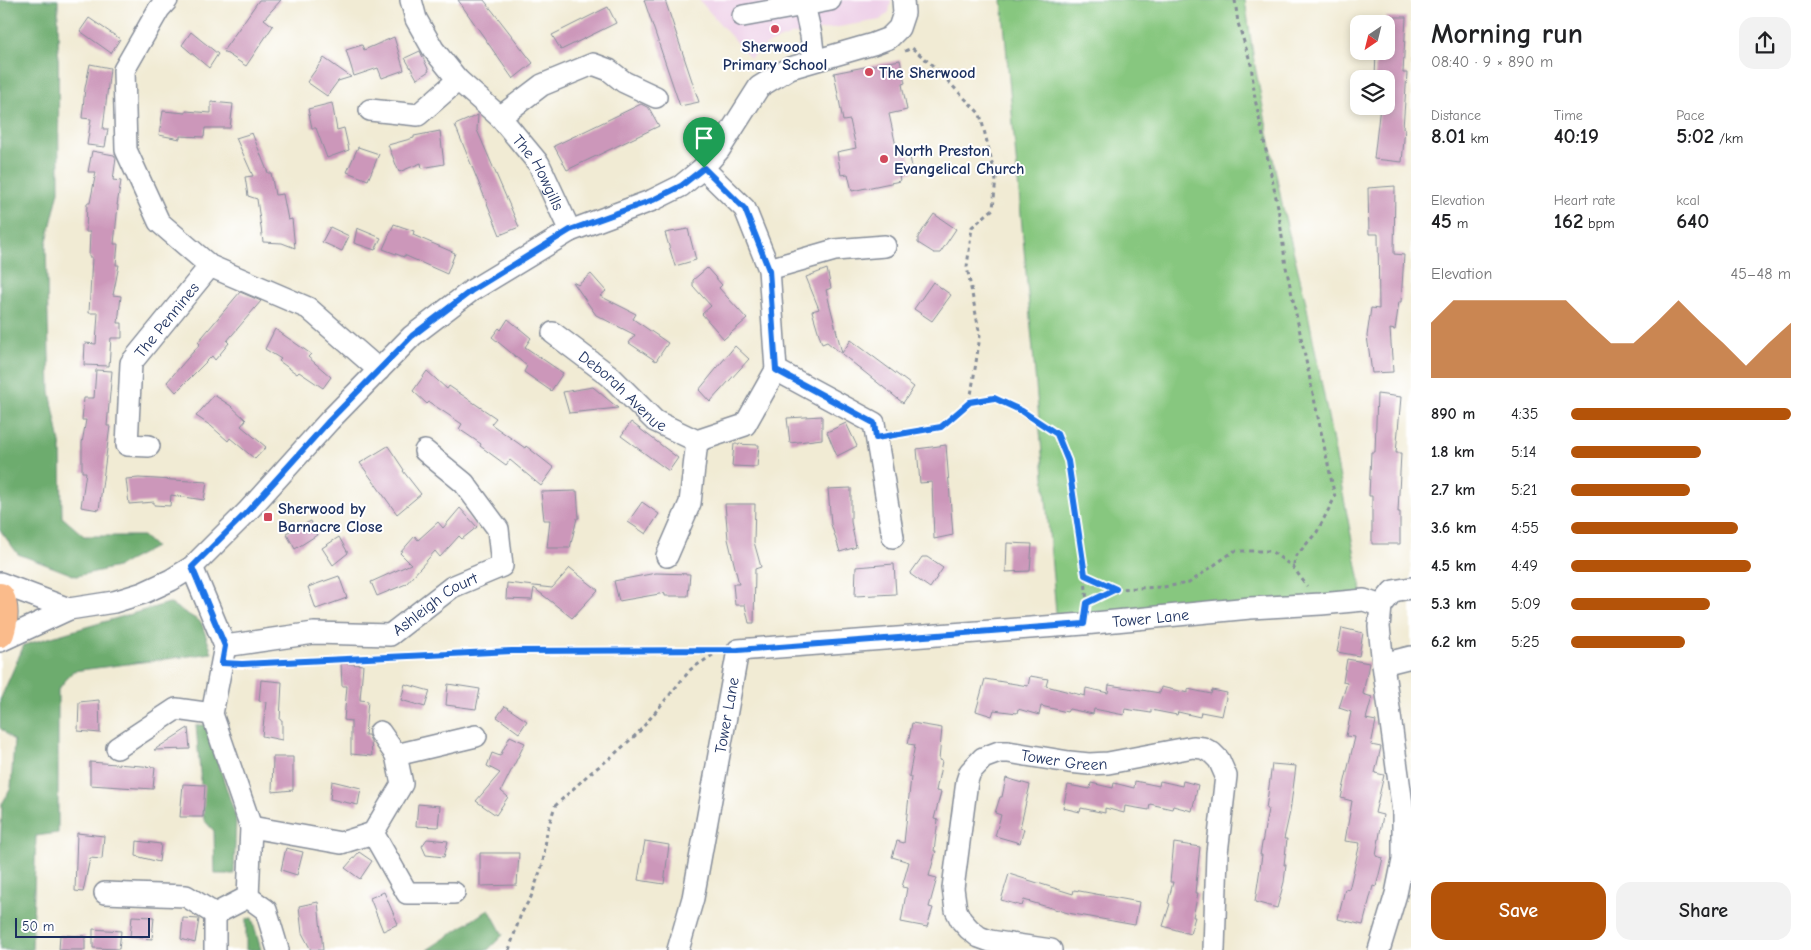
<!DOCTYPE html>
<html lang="en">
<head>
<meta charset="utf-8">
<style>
  :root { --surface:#fff; --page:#f2f2f2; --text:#202124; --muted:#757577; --accent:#b45309 }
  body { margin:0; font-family:"Comic Neue",sans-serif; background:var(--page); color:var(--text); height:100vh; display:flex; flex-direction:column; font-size:19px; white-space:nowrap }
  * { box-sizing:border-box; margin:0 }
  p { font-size:16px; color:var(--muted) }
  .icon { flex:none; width:28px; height:28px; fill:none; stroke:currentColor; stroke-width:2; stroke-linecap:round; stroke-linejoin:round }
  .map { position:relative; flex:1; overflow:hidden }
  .panel { display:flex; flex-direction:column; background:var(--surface); width:400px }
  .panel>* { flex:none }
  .needle { width:32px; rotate:215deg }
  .controls { position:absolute; left:1350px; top:15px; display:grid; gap:10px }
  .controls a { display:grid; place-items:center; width:45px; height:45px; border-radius:10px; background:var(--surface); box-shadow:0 2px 8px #0003; font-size:25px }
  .scale { position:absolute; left:15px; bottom:12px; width:135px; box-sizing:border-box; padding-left:5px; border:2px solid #1b2f5e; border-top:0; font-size:14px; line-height:18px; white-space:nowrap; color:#1b2f5e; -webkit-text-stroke:4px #fff; paint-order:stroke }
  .pin { position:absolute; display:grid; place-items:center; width:42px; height:42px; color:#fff; margin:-51px -21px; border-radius:50% 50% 50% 0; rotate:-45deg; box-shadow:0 0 5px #0007 }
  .pin .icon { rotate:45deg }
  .round { display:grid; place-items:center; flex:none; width:52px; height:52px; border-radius:15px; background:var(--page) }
  .summary { display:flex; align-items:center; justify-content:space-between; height:85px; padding:0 20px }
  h1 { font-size:28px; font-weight:800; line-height:38px }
  .metrics { display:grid; grid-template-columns:repeat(3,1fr); gap:8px; height:85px; padding:5px 20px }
  .metrics div { display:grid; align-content:center }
  .metrics b { font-size:21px; font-weight:800 }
  .metrics small { font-size:14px; font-weight:400 }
  .metrics p { font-size:14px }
  .chart { height:140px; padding:10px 20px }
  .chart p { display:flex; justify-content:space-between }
  .chart svg { width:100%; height:90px; margin-top:5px; fill:var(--accent); opacity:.7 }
  .primary-button { display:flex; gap:10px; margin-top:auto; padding:10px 20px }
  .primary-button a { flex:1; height:58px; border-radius:15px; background:var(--accent); color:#fff; font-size:20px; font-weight:800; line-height:58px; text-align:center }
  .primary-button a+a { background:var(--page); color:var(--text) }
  ul { padding:0 20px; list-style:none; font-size:16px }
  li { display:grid; grid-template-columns:80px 60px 1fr; align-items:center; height:38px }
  li i { height:12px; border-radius:6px; background:var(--accent) }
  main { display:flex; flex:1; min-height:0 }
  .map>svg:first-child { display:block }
  .built { fill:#eed0e8 }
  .green { fill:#87c77f; stroke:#517b6e }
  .forest { fill:#6dac6e; stroke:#446e66 }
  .building { fill:#cc97ba }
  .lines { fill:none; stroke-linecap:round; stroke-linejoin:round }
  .minor-casing { stroke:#868d99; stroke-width:24 }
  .major-casing { stroke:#868d99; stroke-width:30 }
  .path { stroke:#868d99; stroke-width:3; stroke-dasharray:4 4; stroke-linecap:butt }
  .minor { stroke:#fff; stroke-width:21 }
  .major { stroke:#fabb8b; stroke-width:28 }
  .route-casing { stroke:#fff; stroke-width:10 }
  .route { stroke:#1a73e8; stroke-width:6 }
  .poi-dot { fill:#d1495b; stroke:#fff; stroke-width:2 }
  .labels { text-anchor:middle; stroke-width:4; stroke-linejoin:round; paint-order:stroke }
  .poi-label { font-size:16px; font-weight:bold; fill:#1b2f5e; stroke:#fff; text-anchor:start }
  .street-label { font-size:16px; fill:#1b2f5e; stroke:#fff }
</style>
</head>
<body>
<main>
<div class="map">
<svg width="1411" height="950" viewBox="0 0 1411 950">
  <rect width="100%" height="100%" fill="#fff"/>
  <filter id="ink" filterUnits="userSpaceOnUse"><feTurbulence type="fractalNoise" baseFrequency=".02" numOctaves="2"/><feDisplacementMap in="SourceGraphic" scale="10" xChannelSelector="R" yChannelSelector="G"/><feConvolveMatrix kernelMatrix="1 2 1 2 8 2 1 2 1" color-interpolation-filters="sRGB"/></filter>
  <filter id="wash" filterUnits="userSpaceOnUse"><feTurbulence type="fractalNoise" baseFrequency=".0096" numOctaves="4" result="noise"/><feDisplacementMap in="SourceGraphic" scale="20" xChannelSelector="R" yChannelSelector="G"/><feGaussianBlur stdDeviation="1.12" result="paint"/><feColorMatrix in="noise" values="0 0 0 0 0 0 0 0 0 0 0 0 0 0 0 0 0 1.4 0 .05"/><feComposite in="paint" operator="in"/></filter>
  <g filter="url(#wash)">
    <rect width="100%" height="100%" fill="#f1ebd4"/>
    <!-- built -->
    <path class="built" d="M699,0H891L889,12L880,20L791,35L766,45L750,58Z"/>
    <!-- green -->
    <path class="green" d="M1002,0H1245L1254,61L1283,209L1306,303L1363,597L1057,623Z"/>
    <!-- forest -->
    <path class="forest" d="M0,0H58L59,191L46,245L50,391L61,448L62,517L84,536H143L155,547L117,567L76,576L18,554L0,530Z
      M169,603L201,622L212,653L73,671L58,690V833L36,836L32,950H0V856L2,804L11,788L14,741L0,728V700L24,645Z
      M196,725H206L236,818L234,874H215L214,831L204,820Z
      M489,909L503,935L488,950H427Z
      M252,918L261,950H246V919Z"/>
    <g id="blocks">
      <!-- building -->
      <path class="building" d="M259,0H281L264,19L273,26L246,66L223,51Z
        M458,0H484L533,63L513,79Z
        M644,0H665L699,102L680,106Z
        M608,7L616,23L561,50L552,35Z
        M1386,17H1406L1403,73H1407L1403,128H1405L1402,162L1374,159L1380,106H1386V79H1375L1376,51H1386Z
        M89,18L120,39L111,53L80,31Z
        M191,32L218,54L209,68L182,45Z
        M394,37L404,70L382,78L378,68L354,76L346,50L362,45L364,50Z
        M420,51L429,71L417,79L405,58Z
        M324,58L351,77L338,81L327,96L307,82Z
        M900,60L905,83L902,84L907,110L889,114L896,146L898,145L900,154L909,152L913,172L899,175L900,181L852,191L848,174L841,175L837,152L856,148L850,120L843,121L834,73Z
        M90,64L110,68L103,129H108L105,147L87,145L91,119L82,118L85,88Z
        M211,102L233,104L230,128H205L204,137L180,136V139L159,135L163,111L186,113V111L211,113Z
        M332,103L337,130L344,128L349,150L327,158L316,128H312L308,109Z
        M641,104L649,108L659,126L567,170L554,146Z
        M478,115L477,130L519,227L500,235L455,125Z
        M440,131L444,164L422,168L421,163L399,172L388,145L414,138V136Z
        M252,133L268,173H271L275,195L283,194L288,220L292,219L295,248L282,243L263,242L257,199L248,196L245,177L253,176L236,138Z
        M358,147L379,154L368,180L347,172Z
        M92,151L114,155L116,158L113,180L121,181L117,205H118L114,244H118L116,265H119L113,295L121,296L118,323H122V338H111L109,366L84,365L85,343L96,344L98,313H89L92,257H89L90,232H86L87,203H90L96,172H88Z
        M1395,186L1394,254L1404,255L1401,302H1399L1395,330L1390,329L1393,372L1372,373L1367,336L1371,308L1379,309L1378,234H1369L1368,188Z
        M934,214L956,229L940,253H934L918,243V237Z
        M394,224L414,231L413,235L455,253L447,274L404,255V257L383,249Z
        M330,227L349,236L342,251L322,242Z
        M357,228L381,238L375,250L354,243Z
        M688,229L696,260L675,266L665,233Z
        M707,268L722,285L719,288L747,319L724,339L702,314L711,306L693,286V280Z
        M827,269L831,288L826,290L842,353L851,340L914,387L903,403L827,342L822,344L812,311L819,309L806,277Z
        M591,274L606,291L600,296L636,314L633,319L668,343L656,361L629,343L635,335L596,315L573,282L578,285Z
        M933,282L951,295L932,321L914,309Z
        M240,292L261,301L227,341L229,343L215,360L212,356L176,392L167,382L200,344L198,342Z
        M508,319L531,338L525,347L563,373L551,391L524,372L527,366L492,337L499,328L501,330Z
        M275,329L311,354L308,357L331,377L323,388L299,372L297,374L279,361L281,359L265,349Z
        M735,346L749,359L710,402L699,390Z
        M96,370L112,371L107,426H110L99,510L81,507L86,472H82V443L86,420H82L84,398H94Z
        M427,371L447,389L449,386L496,418L491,424L525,448L526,446L554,468L541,486L510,460L506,465L480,446L481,444L459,429L462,424L429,402L427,404L413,391Z
        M593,387L618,408L569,413L563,392Z
        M1377,394L1401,397L1396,453H1401L1398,512H1400V544H1372V496H1369L1371,452H1375Z
        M214,395L231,406L246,420L241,426L266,447L255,459L230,438L228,441L211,426L196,416Z
        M822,416V439L790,443L787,418Z
        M631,422L678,458L669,471L621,436Z
        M846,423L857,446L837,456L827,432Z
        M734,444L759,445L757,467L732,466Z
        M946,445L953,535L934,539L932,482L920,483L917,449Z
        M388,446L404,470L403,471L421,494L397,514L360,463Z
        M139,478L207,482L204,500L171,495L170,506L154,505V502L129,504L126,479Z
        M851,488V522L856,547L840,552L831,524L828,489Z
        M577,491L579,518H577L570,548H547L550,520H544L541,492Z
        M642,502L659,514L646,534L628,522Z
        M725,504H755L754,542L761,567L755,569L754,623H749L745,605H735L733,584H739L728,539Z
        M460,508L477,527L462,539L459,536L440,557L435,551L406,584L377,596L371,582L411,564L400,553L415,536L418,540L438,522L443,528Z
        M311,521L317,535L295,549L286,533Z
        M339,537L348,553L333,565L322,548Z
        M1007,543L1032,544L1030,571L1006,572Z
        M922,557H927L943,568L930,588L910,574Z
        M894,564L896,594L855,596L856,567Z
        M570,568L598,590L572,618L534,588L532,600L506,599L507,583L552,588Z
        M656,573L690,574L688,596H665V593L619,601L614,581Z
        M339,576L347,598L316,609L308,587Z
        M1342,628L1363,633L1359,656L1337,652Z
        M1347,659L1369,663L1363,694L1372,697L1366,719L1376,721L1371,745L1381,747L1375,773L1384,775L1375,813L1383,815L1376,856L1383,858L1376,887L1373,886L1363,925L1338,919L1345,889L1349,890L1360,843L1345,841L1352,801L1341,798L1355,737L1346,736L1351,712L1339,708L1347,683L1343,682Z
        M341,663L363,665L360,700L368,701L365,735H368L371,741L372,756L351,754V721L344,720L347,686H342Z
        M1030,676L1048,679L1046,686L1085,696L1086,688L1108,693L1109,685L1160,693L1161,687L1188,693V689L1211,694L1212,690L1227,693L1222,716L1201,712L1200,717L1178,712L1177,715L1151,710V713L1125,709L1124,715L1094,709L1093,714L1069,709L1067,712L1041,706L1039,715L1018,709L1017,713L994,710L992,716L976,711L985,679L1028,686Z
        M261,680L282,682L280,720H282V740L262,736L266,702L259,701Z
        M405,684L430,691L425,707L401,700Z
        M448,684L480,689L476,709L446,705Z
        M99,700L100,733L78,731L79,702Z
        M505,706L527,721L519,733L497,717Z
        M912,723L942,728L939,760L942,761L936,791L941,792L934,819L938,820L934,851H936L929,876L937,878L929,907L933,908L927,927L901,922L907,888L902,887L909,862L892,857L897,841L904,843L911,777L909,776L915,745L908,744Z
        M188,728L190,749L154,750Z
        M510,736L525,743L501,791L508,797L496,815L476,801L500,773L487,766L492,753L500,756Z
        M273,757H293V790L272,792Z
        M90,762L155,767L153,789L90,785Z
        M1272,764L1296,766L1290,812L1284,839H1287L1284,865H1286L1284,882L1277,908L1255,902L1262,855H1260L1268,809H1266Z
        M1006,778L1030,785L1020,828L1024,829L1020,843L995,836L1001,815L995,813L1000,797H1002Z
        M332,781L361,788L358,805L330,799Z
        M1135,781L1159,786L1160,781L1182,786L1183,781L1198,785L1192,811L1173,806L1172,809L1150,804L1149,810L1125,806L1124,813L1105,808V813L1081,808L1080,812L1063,808L1068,785L1090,789L1091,783L1113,788L1114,783L1134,788Z
        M183,784L205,785L203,817H180Z
        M418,804L440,806L438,827L416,826Z
        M77,833L104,836L102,859L90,858L83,892L75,891Z
        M427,839L448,841L444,857L426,855L422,846Z
        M137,841L161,844L159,862L136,856Z
        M645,841L669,845L664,884L638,880Z
        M1174,843L1200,847L1195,893H1198L1193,917H1195L1190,934L1163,926L1170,904L1168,903L1173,882H1170Z
        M286,848L303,852L297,875L281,870Z
        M359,852L372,861L360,879L345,868Z
        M480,853H519L517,885L480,886Z
        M1009,874L1073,894L1074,890L1139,902L1135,925L1068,913L1024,900L1022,906L1001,900Z
        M384,892L398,924L383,931L370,898Z
        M318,902L323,950H311L302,933L299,906Z
        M132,916L154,917L152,939L130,937Z
        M183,918L199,919L195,943L181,939Z
        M93,929L121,931L119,949L93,948Z
        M60,935L85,936V950H59Z"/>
    </g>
  </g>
  <g filter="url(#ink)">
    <use href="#blocks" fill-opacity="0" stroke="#868d99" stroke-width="1"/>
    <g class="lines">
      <defs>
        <g id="minor">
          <path d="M167,0L159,9L124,70L126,150L159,222L210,266L308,308L379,370"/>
          <path id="s1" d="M411,0L416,19L433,49L458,80L500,117L539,164L570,231"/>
          <path d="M743,16L804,5"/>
          <path d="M814,60L811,35L804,5L830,0"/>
          <path d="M370,110L418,115L458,80"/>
          <path d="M500,117L542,85L593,64L609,70L624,82L656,97"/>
          <path d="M769,269L835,250L885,246"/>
          <path id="s2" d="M553,333L610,376L655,421L697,441L745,425L776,370L769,269L745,209L703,168"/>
          <path d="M776,370L874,423L893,537"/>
          <path id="s3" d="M149,446L127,445L131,363L210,266"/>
          <path d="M667,556L690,503L697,441"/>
          <path d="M192,567L225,646L212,714L251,827L248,897L215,914V950"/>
          <path d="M0,583L69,609"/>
          <path d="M1381,606L1393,591L1411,588"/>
          <path d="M0,641L69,609L114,602L143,593L171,580L192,567L247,512L329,421L412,336L471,291L570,231L653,200L681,186L703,168L719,150L759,87L790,68L873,44L889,38L899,28L904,13L903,0"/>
          <path id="s4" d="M225,646L314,633L390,635L452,587L502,566L498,529L464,483L425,451"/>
          <path d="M1383,664L1411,657"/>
          <path d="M117,748L176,709L212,714"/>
          <path d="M396,755L476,736"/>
          <path d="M251,827L341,843L373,833L402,784L396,755L380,732"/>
          <path d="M373,833L407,893H454"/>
          <path d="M105,893L186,896L215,914"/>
          <path d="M248,897L266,910L278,950"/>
          <path id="s5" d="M678,950L693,898L738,650L1084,624L1250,608L1321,604L1364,600L1381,606"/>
          <path id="s6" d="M1051,950L990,941L979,937L969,929L961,920L956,910L953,888L967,781L970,772L983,758L999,752H1008L1069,762L1089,764L1108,763L1193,747L1203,748L1212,753L1219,760L1226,776L1217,853L1214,950"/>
          <path d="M1379,950L1396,894L1403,860V812L1383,664L1379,627L1381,606"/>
        </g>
        <path id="major" d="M0,597C6,609 4,621 0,633"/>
      </defs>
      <!-- minor casing -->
      <use href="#minor" class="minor-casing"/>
      <!-- major casing -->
      <use href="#major" class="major-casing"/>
      <!-- path -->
      <path class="path" d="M1235,0L1238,23L1251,64L1255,99L1278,207L1286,267L1335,497L1317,532L1296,556L1293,567
        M905,51L912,48L931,64L980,114L996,178L993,209L972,227L967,267L980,336L970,402L994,398L1022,411L1057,434L1068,461L1085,575L1087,606
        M895,435L941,427L970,402
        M1085,575L1115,589
        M1087,603L1115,589L1163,587L1189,583L1234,551H1271L1293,567L1307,586
        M252,663L511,651L718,649
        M509,950L521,914L531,897L543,863L547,831L555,806L589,774L609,759L638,733L691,669L719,651"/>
      <!-- minor -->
      <use href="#minor" class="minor"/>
      <!-- major -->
      <use href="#major" class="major"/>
    </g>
  </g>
  <g class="lines" filter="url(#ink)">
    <defs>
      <path id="route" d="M704,168L745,209L769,270L776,370L874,423L876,438L941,427L970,402L994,398L1022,411L1057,434L1068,461L1085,575L1116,589L1087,603L1084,624L738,650L512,651L242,664L222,663L225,646L192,567L247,512L329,421L412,336L471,291L570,230L653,200L681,186Z"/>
    </defs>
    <!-- route casing -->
    <use href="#route" class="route-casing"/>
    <!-- route -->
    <use href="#route" class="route"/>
  </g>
  <!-- markers -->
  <g class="poi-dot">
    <circle cx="775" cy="29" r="5"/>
    <circle cx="869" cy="72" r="5"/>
    <circle cx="884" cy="159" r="5"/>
    <rect x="263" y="512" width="10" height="10" rx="2.5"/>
  </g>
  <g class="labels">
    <!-- poi labels -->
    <g class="poi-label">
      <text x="775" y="52" text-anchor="middle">Sherwood<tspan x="775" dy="18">Primary School</tspan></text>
      <text x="879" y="78">The Sherwood</text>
      <text x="894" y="156">North Preston<tspan x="894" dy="18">Evangelical Church</tspan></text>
      <text x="278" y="514">Sherwood by<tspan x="278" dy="18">Barnacre Close</tspan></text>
    </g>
    <!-- street labels -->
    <g class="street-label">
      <text dy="6" stroke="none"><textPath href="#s1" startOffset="218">The Howgills</textPath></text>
      <text dy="6" stroke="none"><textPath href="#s3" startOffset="160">The Pennines</textPath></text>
      <text dy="6" stroke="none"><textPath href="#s2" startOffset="91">Deborah Avenue</textPath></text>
      <text dy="6" stroke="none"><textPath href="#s4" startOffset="221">Ashleigh Court</textPath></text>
      <text dy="6" stroke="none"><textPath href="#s5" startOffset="720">Tower Lane</textPath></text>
      <text dy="6" stroke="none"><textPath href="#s5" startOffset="240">Tower Lane</textPath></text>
      <text dy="6" stroke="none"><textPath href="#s6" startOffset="351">Tower Green</textPath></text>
    </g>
  </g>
</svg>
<div class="controls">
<a><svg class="needle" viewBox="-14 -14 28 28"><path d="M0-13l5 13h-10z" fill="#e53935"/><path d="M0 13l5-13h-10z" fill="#757577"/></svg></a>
<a><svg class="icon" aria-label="layers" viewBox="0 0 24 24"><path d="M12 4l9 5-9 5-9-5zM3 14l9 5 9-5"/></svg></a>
</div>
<div class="scale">50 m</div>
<div class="pin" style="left:704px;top:168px;background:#1e9e55"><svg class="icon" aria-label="arrive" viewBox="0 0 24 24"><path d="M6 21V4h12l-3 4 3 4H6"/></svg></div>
</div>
<section class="panel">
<div class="summary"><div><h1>Morning run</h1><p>08:40 · 9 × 890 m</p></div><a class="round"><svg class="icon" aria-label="share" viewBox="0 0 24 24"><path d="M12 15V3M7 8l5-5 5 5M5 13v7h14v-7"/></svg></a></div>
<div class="metrics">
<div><p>Distance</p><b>8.01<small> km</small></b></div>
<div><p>Time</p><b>40:19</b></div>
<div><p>Pace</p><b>5:02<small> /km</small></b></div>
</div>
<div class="metrics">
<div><p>Elevation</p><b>45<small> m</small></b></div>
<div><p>Heart rate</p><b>162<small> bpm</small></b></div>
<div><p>kcal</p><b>640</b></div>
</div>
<div class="chart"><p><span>Elevation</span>45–48 m</p>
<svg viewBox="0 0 160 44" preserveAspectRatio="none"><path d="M0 44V17L10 6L20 6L30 6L40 6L50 6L60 6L70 17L80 27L90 27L100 17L110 6L120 17L130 27L140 38L150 27L160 17V44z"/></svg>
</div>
<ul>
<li><b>890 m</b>4:35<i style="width:100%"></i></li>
<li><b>1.8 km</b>5:14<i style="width:59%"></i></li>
<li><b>2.7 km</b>5:21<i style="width:54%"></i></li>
<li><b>3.6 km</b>4:55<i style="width:76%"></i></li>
<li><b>4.5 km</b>4:49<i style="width:82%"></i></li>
<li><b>5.3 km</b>5:09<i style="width:63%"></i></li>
<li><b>6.2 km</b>5:25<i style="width:52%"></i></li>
</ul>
<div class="primary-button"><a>Save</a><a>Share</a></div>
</section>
</main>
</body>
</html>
